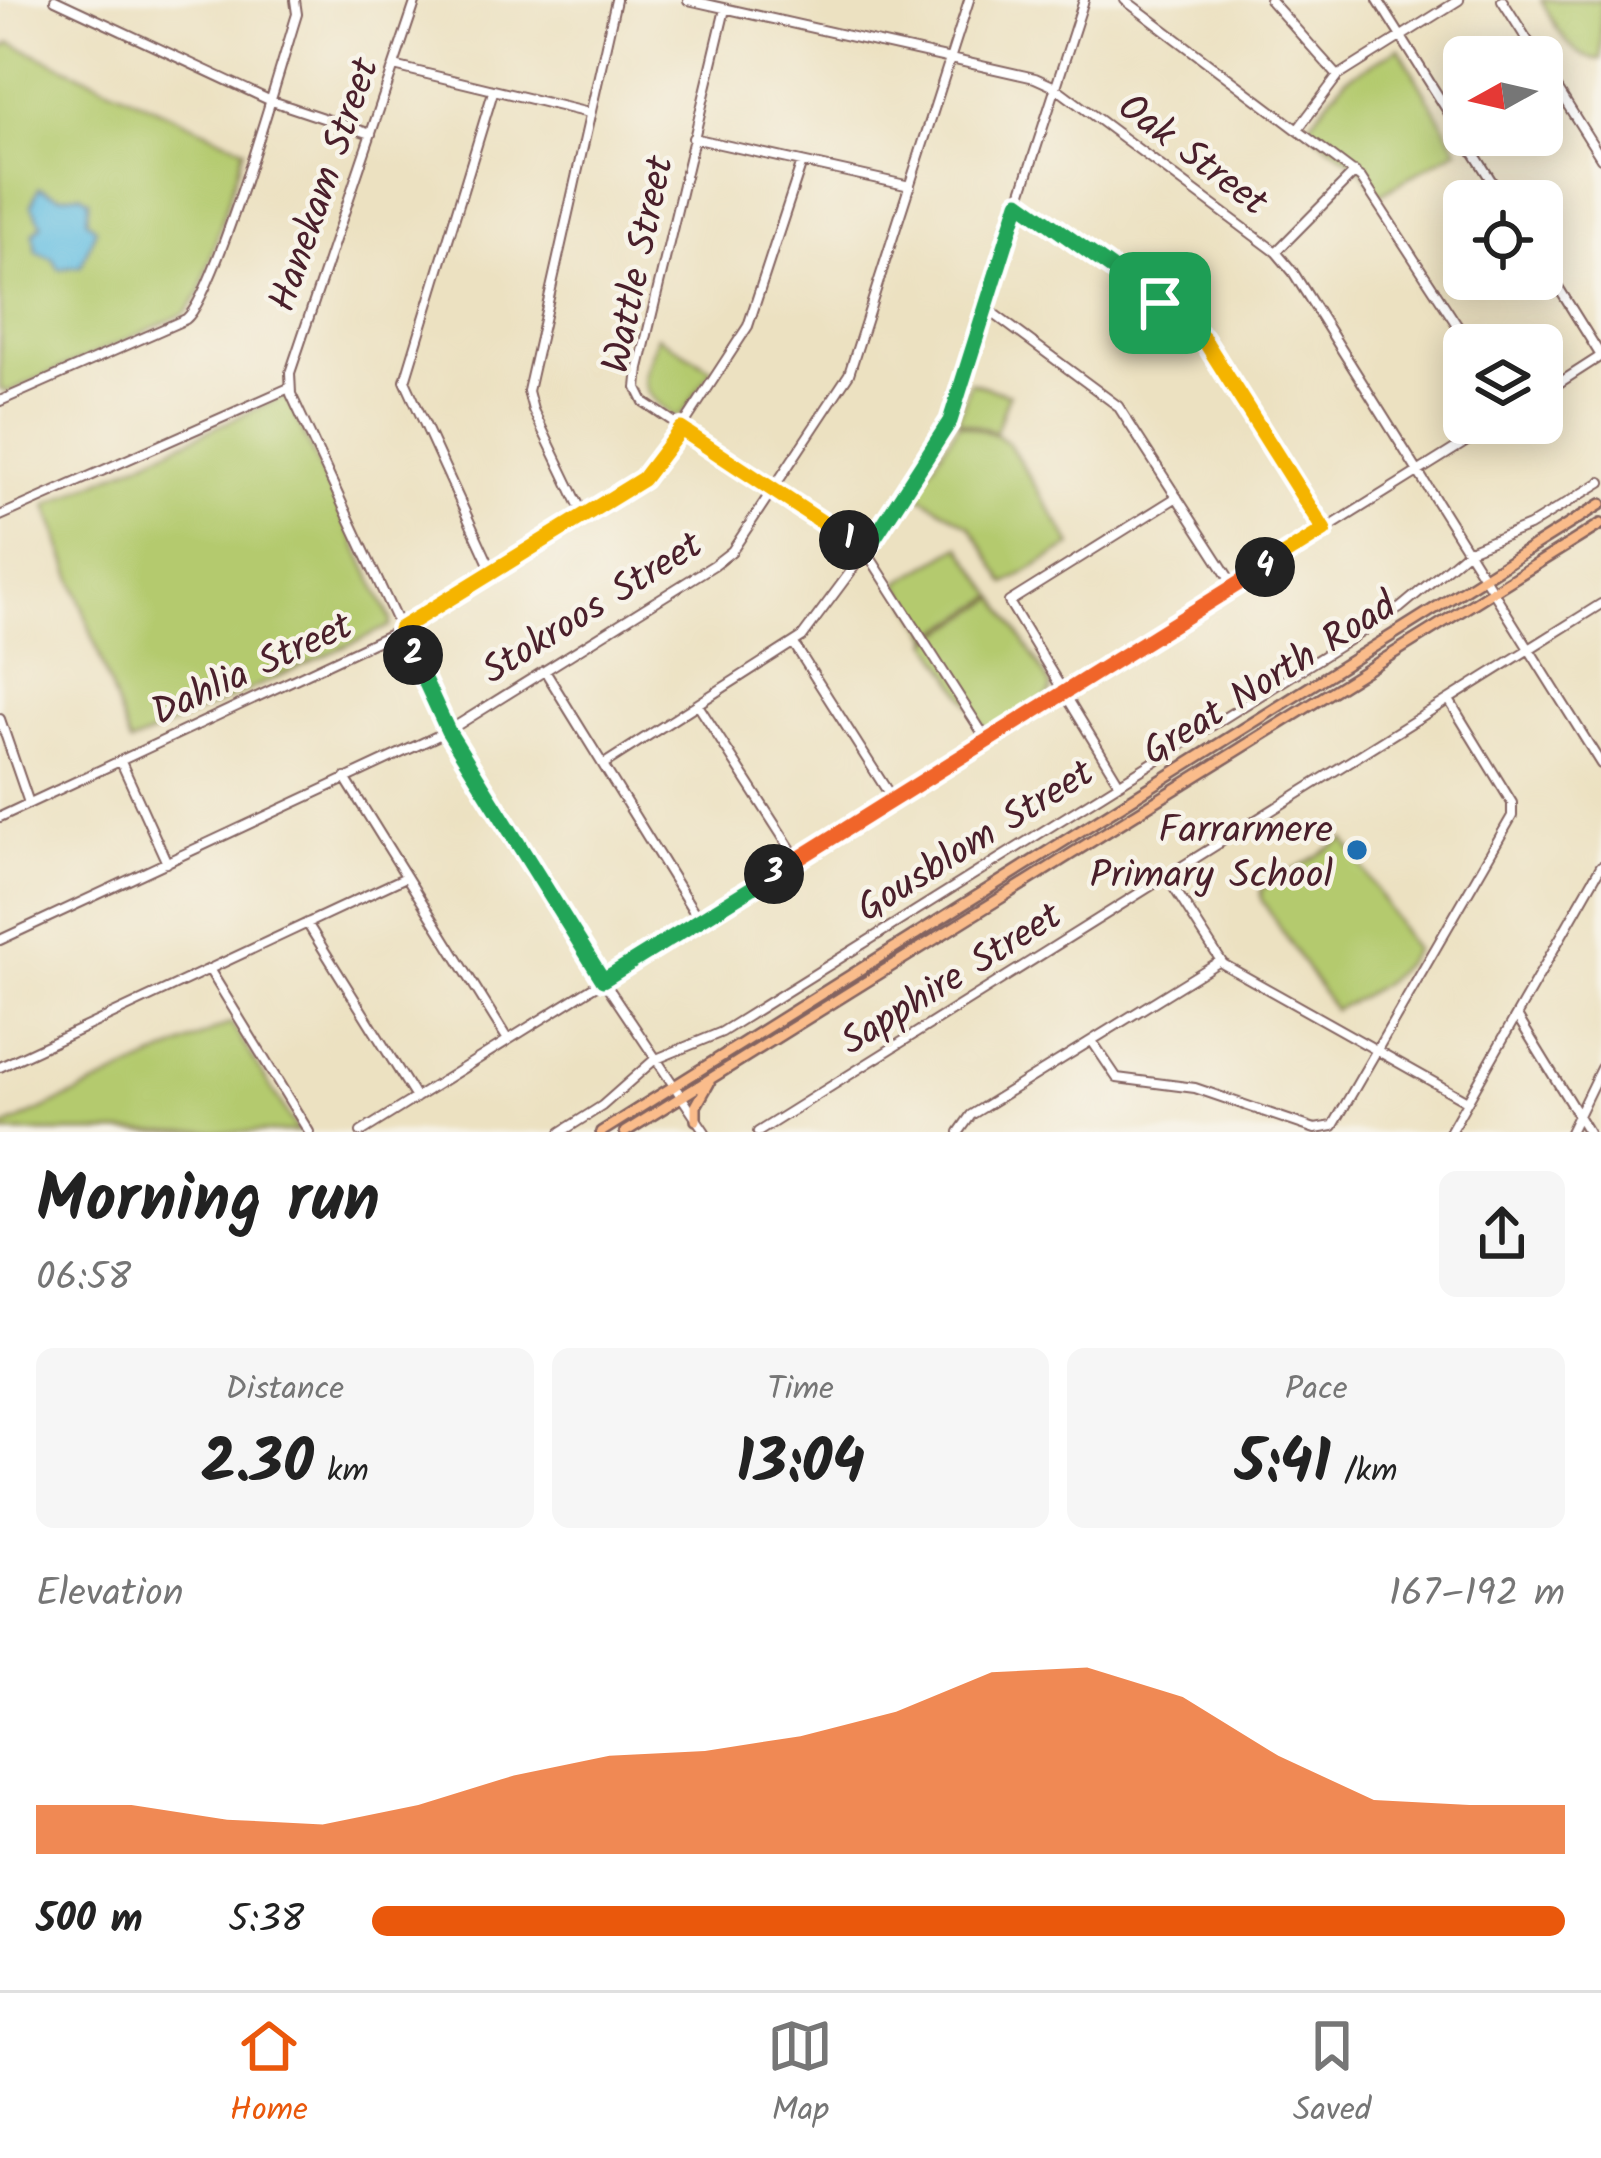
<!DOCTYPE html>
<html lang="en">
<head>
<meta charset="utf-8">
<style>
  :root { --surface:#fff; --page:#f6f6f6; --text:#222; --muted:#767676; --line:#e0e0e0; --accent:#ea580c }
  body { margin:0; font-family:Kalam,sans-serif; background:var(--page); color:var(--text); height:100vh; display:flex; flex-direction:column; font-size:45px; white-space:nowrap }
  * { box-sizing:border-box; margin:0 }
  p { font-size:39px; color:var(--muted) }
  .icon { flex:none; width:66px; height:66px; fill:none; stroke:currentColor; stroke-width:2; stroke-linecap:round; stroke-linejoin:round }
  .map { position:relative; height:1132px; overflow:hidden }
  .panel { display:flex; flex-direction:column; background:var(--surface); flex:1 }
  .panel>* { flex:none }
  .needle { width:78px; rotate:262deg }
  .buttons { position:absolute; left:1443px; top:36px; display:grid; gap:24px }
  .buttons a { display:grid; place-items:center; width:120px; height:120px; border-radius:18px; background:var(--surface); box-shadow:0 6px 30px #0003; font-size:60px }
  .pin { position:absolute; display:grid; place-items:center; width:102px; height:102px; color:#fff; margin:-51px; border-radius:24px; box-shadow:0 6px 18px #0006 }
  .km { position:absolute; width:60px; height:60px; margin:-30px; border-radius:50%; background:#222; color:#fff; font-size:33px; line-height:60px; text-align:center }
  .round { display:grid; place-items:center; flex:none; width:126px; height:126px; border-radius:18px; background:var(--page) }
  .summary { display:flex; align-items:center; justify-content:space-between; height:204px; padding:0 36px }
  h1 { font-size:66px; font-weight:600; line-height:90px }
  .metrics { display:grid; grid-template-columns:repeat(3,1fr); gap:18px; height:204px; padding:12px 36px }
  .metrics div { display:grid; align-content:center; border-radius:18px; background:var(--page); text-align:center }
  .metrics b { font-size:60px; font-weight:600 }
  .metrics small { font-size:33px; font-weight:400 }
  .metrics p { font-size:33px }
  .chart { height:336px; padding:24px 36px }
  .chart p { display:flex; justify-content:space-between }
  .chart svg { width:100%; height:216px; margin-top:12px; fill:var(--accent); opacity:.7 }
  ul { padding:0 36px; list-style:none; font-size:39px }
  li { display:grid; grid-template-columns:192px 144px 1fr; align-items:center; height:90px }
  li i { height:30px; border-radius:15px; background:var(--accent) }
  .tabs { display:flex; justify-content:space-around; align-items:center; height:168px; border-top:3px solid var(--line); background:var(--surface); font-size:33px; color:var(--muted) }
  .tabs a { display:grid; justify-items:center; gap:6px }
  .tabs .on { color:var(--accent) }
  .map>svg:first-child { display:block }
  .green { fill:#b4ca6e; stroke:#7f744c; stroke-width:3 }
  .water { fill:#65bfe2; stroke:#586f86; stroke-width:3 }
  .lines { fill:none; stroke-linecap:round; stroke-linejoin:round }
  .minor-casing { stroke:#836360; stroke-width:12 }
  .major-casing { stroke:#836360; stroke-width:14 }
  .minor { stroke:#fff; stroke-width:8 }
  .major { stroke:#fabc8b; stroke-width:9 }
  .split-1-casing { stroke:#fff; stroke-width:24 }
  .split-2-casing { stroke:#fff; stroke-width:24 }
  .split-3-casing { stroke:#fff; stroke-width:24 }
  .split-4-casing { stroke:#fff; stroke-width:24 }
  .split-5-casing { stroke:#fff; stroke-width:24 }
  .split-1 { stroke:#22a559; stroke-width:15 }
  .split-2 { stroke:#f5b400; stroke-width:15 }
  .split-3 { stroke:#22a559; stroke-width:15 }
  .split-4 { stroke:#f0652b; stroke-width:15 }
  .split-5 { stroke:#f5b400; stroke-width:15 }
  .poi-dot { fill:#1f6fb2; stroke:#f7f3e8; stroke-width:4.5 }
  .labels { text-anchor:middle; stroke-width:9; stroke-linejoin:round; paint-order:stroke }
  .street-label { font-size:39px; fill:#4a1f2b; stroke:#f7f3e8 }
  .poi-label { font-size:39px; fill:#4a1f2b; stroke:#f7f3e8; text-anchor:end }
</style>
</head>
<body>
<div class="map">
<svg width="1601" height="1132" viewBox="0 0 1601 1132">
  <rect width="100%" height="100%" fill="#f7f3e8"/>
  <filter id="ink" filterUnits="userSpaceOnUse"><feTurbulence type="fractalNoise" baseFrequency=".00833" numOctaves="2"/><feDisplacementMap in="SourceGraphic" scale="24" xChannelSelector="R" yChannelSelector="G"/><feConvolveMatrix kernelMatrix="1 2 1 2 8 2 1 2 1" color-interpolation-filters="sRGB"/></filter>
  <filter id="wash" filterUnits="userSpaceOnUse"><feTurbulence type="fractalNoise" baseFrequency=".004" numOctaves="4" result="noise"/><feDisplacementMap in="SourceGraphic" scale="48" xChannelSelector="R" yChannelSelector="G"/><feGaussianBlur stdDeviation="2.7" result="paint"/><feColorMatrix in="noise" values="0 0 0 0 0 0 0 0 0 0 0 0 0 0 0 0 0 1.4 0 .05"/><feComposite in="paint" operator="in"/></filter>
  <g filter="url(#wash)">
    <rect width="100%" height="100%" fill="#ece1c1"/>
    <!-- green -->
    <path class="green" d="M1541,0H1601V59C1571,62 1554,23 1541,0Z
      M11,43L244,148L200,293L186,313L7,392L0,389V49Z
      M1399,48L1458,149L1379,195L1362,170L1306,128L1345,79Z
      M657,336L712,369L682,414L674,417C633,383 642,384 657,336Z
      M970,382L1009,394L996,432L958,420Z
      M282,397L287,398L391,620L390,626L130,744L47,505Z
      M959,423L997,435L1009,444L1072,545L1006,584L970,526L915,493Z
      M960,546L995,596L930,637L898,583Z
      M997,598L1051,685L1050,695L994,730L986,731L929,641Z
      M1345,839L1414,950C1396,980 1365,995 1334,1010L1261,899V889Z
      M231,1023L298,1132H0V1129Z"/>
    <!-- water -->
    <path class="water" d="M39,188L60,196L80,194L89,200L87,220L96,229L81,266L59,269L53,259L37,252L33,234L42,224L31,205Z"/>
  </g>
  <g filter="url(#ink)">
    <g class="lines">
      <defs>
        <path id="minor" d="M55,0L269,100L371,134
          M416,0L290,373L291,394L448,731L603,980L705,1132
          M688,0L1035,78L1055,87L1276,252L1293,272L1601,764
          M1125,0L1361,178L1470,345
          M1270,0L1338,76
          M1378,0L1504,201
          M1502,0L1538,57
          M725,9L639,368L637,388L644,402L866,551L987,740
          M1542,64L1601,158
          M394,66L589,113
          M493,92L405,381L493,573
          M1298,129L1338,76L1459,0
          M693,138L910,186
          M1019,202L1200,334L1324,530
          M1276,252L1355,172
          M1542,261L1601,356
          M986,308L1118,406L1234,586
          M1542,394L1601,356
          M0,401L186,319C216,294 281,65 297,14L295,0
          M0,516L289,388
          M584,516L533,410L528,391L616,0
          M794,644L893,800
          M545,671L699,920
          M698,705L797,859
          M0,719L29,803
          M121,762L167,863
          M604,764L802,637L866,551L946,427L1084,0
          M345,778L508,1040
          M1119,783L1009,602L1177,497
          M0,817L400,630L643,479L681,429L748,326L802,162
          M1167,877L1223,964L1467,1101
          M307,923L416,1098
          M0,940L448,731L714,565L732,551L849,374L969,0
          M209,969L309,1132
          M1517,1016L1588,1132
          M1092,1041L1117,1078L1195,1088L1315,1129L1333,1126L1512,816V803L1449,700
          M0,1067L406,877
          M361,1132L1496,423
          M561,1132L602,1106L654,1060L722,1032L1400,608L1469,550L1529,526L1601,482
          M758,1132L1601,604
          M959,1132L971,1115L1220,961
          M1450,1132L1601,866
          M1570,1132L1601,1068"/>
        <path id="major" d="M696,1120V1106L709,1083
          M601,1132L1601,504
          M625,1132L1601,524"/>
      </defs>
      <!-- minor casing -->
      <use href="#minor" class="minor-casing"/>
      <!-- major casing -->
      <use href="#major" class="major-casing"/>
      <!-- minor -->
      <use href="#minor" class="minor"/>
      <!-- major -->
      <use href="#major" class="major"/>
    </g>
  </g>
  <g class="lines" filter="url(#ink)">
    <defs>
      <path id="split-1" d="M849,540L866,551L950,421L1019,202L1160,303"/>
      <path id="split-2" d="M413,655L400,629L643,479L681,429L849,540"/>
      <path id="split-3" d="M413,655L448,731L603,980L774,874"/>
      <path id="split-4" d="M774,874L1265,567"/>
      <path id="split-5" d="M1160,303L1203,338L1324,530L1265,567"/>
    </defs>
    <!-- split-1 casing -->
    <use href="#split-1" class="split-1-casing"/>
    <!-- split-2 casing -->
    <use href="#split-2" class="split-2-casing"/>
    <!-- split-3 casing -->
    <use href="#split-3" class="split-3-casing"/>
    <!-- split-4 casing -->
    <use href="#split-4" class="split-4-casing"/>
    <!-- split-5 casing -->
    <use href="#split-5" class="split-5-casing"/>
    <!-- split-1 -->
    <use href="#split-1" class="split-1"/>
    <!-- split-2 -->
    <use href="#split-2" class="split-2"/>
    <!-- split-3 -->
    <use href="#split-3" class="split-3"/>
    <!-- split-4 -->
    <use href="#split-4" class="split-4"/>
    <!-- split-5 -->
    <use href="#split-5" class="split-5"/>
  </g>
  <!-- markers -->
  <circle class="poi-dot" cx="1357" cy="850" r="12"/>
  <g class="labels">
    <!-- street labels -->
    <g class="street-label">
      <text transform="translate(1194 153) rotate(37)" y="14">Oak Street</text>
      <text transform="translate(322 184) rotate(-71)" y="14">Hanekam Street</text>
      <text transform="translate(636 264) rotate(-78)" y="14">Wattle Street</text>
      <text transform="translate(591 606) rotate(-32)" y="14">Stokroos Street</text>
      <text transform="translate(251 667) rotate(-25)" y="14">Dahlia Street</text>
      <text transform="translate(1268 677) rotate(-32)" y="14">Great North Road</text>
      <text transform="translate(974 839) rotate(-32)" y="14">Gousblom Street</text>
      <text transform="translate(950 977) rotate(-32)" y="14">Sapphire Street</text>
    </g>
    <!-- poi labels -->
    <g class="poi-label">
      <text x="1333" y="842">Farrarmere<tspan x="1333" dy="45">Primary School</tspan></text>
    </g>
  </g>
</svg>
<div class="buttons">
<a><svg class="needle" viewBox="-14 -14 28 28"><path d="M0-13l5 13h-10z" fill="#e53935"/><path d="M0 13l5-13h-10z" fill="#767676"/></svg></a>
<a><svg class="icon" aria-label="locate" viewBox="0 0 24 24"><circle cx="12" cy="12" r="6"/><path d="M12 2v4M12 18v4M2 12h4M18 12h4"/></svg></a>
<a><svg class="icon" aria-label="layers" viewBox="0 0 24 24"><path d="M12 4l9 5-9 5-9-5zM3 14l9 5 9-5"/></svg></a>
</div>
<div class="pin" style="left:1160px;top:303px;background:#1e9e55"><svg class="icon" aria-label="arrive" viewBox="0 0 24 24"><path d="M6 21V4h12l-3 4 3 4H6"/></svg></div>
<b class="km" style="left:849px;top:540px">1</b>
<b class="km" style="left:413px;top:655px">2</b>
<b class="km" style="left:774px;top:874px">3</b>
<b class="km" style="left:1265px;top:567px">4</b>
</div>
<section class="panel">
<div class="summary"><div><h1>Morning run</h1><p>06:58</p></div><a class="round"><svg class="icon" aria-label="share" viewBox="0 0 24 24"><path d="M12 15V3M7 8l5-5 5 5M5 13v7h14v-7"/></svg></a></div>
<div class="metrics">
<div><p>Distance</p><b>2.30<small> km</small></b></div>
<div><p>Time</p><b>13:04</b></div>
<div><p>Pace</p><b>5:41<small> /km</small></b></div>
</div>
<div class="chart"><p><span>Elevation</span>167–192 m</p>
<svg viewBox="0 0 160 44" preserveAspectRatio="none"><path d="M0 44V34L10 34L20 37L30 38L40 34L50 28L60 24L70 23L80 20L90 15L100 7L110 6L120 12L130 24L140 33L150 34L160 34V44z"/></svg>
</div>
<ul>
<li><b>500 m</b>5:38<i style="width:100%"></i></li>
</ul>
</section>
<nav class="tabs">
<a class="on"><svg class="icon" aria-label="home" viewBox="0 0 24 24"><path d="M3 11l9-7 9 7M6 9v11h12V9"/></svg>Home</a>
<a><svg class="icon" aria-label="map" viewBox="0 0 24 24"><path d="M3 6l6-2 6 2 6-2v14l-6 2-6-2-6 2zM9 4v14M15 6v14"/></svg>Map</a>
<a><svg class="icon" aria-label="saved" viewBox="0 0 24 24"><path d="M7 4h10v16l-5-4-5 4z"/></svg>Saved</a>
</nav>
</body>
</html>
